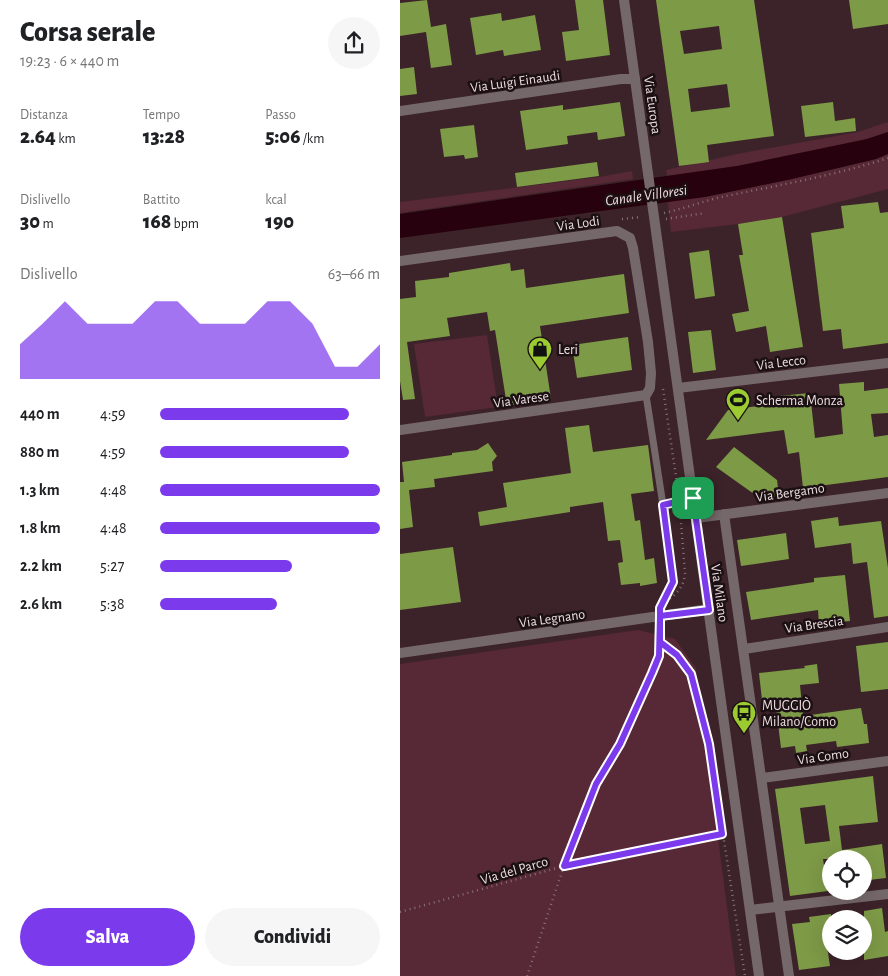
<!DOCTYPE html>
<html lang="it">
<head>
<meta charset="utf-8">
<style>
  :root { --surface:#fff; --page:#f6f6f6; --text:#202124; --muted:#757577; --accent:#7c3aed }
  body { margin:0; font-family:"Alegreya Sans",sans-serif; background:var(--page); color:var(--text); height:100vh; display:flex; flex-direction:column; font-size:19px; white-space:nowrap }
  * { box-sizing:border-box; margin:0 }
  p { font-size:16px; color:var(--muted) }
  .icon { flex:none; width:28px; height:28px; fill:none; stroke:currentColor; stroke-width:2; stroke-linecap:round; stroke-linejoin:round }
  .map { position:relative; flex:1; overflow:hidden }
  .sheet { display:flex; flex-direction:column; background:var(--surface); width:400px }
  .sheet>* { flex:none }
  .buttons { position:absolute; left:422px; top:850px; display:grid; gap:10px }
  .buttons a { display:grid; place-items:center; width:50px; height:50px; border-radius:50%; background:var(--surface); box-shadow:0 5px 20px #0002; font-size:25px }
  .pin { position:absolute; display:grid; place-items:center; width:42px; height:42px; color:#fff; margin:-21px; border-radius:10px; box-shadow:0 2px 8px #0006 }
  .round { display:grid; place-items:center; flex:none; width:52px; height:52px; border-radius:26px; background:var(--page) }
  .headline { display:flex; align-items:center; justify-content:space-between; height:85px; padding:0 20px }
  h1 { font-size:28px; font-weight:800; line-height:38px }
  .metrics { display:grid; grid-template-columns:repeat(3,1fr); gap:8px; height:85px; padding:5px 20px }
  .metrics div { display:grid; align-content:center }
  .metrics b { font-size:21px; font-weight:800 }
  .metrics small { font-size:14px; font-weight:400 }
  .metrics p { font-size:14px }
  .chart { height:140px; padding:10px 20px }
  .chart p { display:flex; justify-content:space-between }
  .chart svg { width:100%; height:90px; margin-top:5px; fill:var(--accent); opacity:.7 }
  .action { display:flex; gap:10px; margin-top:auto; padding:10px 20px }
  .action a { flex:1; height:58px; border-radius:30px; background:var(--accent); color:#fff; font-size:20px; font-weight:800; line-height:58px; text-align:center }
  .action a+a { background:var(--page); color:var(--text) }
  ul { padding:0 20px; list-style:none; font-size:16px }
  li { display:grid; grid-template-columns:80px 60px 1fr; align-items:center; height:38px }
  li i { height:12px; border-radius:6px; background:var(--accent) }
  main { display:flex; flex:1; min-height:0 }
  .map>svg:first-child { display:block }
  .green { fill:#572835 }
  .water { fill:#27010e }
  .building { fill:#7d9a47; fill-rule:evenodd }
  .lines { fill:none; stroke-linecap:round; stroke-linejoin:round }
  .path { stroke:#877277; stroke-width:2.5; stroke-dasharray:1 4; stroke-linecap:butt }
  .service { stroke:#75686b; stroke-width:7 }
  .minor { stroke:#75686b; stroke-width:10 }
  .tertiary { stroke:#75686b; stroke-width:10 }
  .route-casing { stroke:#fff; stroke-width:10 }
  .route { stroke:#7c3aed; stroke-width:6 }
  .labels { text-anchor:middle; stroke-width:5; stroke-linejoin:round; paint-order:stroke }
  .street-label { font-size:14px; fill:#eedde0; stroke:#1b1013 }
  .poi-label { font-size:14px; fill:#eedde0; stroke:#1b1013; text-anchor:start }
  .water-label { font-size:15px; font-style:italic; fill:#f6dde2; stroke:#1b1013 }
</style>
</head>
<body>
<main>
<section class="sheet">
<div class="headline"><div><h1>Corsa serale</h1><p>19:23 · 6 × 440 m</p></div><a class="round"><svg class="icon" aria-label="share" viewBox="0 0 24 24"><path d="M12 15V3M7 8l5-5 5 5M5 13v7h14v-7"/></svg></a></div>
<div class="metrics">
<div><p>Distanza</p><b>2.64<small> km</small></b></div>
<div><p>Tempo</p><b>13:28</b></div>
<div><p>Passo</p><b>5:06<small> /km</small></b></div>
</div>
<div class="metrics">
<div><p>Dislivello</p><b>30<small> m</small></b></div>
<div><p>Battito</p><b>168<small> bpm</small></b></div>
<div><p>kcal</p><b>190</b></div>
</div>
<div class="chart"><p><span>Dislivello</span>63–66 m</p>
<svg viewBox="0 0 160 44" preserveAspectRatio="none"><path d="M0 44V27L10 17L20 6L30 17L40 17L50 17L60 6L70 6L80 17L90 17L100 17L110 6L120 6L130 17L140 38L150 38L160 27V44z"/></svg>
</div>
<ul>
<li><b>440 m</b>4:59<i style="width:86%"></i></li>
<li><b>880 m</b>4:59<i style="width:86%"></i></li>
<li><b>1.3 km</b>4:48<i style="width:100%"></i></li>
<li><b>1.8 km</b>4:48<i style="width:100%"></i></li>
<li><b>2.2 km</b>5:27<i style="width:60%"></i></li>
<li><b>2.6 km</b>5:38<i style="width:53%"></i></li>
</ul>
<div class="action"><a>Salva</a><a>Condividi</a></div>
</section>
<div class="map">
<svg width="488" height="976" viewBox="0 0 488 976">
  <rect width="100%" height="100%" fill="#3c2329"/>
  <!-- green -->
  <path class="green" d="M488,122V132C417,156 341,166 267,176L266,170L337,154L458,132Z
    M488,154V189L382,217L338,224L271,232L268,202C338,192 407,175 476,159Z
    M232,171L233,179L0,213V202L199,177Z
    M87,335L98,407L25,417L14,344Z
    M238,630L275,639L296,668L336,976H0V664Z"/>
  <!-- water -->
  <path class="water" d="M488,132V154L476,159L392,179L305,197L0,238V214L337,166L467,139Z"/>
  <!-- building -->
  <path class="building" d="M27,0L31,27L46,24L52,65L31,68L26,32L0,36V3Z
    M175,0H203L210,55L166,61L162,32L179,30Z
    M256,0H354L374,136L307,145L309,162L279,166ZM319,26L322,49L284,54L280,31ZM327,84L330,107L291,112L288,89Z
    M449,0H488V24L453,29Z
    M101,13L102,21L135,15L141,50L104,56L103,50L76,55L70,18Z
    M14,67L17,94L0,96V69Z
    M220,102L225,136L198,140L197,132L167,136L168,144L126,150L120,111L163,105V110Z
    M433,102L435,121L455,118L456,131L405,137L401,106Z
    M74,125L78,157L65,159L64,155L44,157L40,129Z
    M197,162L199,176L117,187L115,173Z
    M478,202L480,213L488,212V343L443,349L441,329L423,331L411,233L444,228L441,206Z
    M382,217L403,347L370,352L366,326L336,332L332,314L349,311L339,255H343L338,224Z
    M309,250L315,296L295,299L289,253Z
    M110,263L111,271L124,269L126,288L224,274L229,313L140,326L151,399L107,406L95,330L90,331L87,312L47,318L50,336L7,342L15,399L3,400L0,381V299L16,297L15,281L49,277V273Z
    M311,330L316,370L293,373L288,332Z
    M228,337L232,370L177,378L172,345Z
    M464,382V391L488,388V413L471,414L474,437L488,435V477L403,488L399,452L388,454L384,430L306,440L328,410L380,403L379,396L410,393L415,438L443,434L439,384Z
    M189,425L193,452L248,445L254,491L231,494L235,521L240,520L245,560L254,558L257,583L240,586V583L221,585L218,563L223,562L220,540L208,541L203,502L170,507V512L80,526L78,512L107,507L103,483L171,473L165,428Z
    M88,443L97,456L92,462L93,471L34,479L35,487L9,490L13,527L0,529V482H4L2,462L52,455V453L77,450Z
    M334,447L377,480L379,496L361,499L316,467Z
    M438,517L439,526L481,521L488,568V616L474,618L467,562L453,564L451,543L415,548L411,521Z
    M386,533L389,559L341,566L337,540Z
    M53,547L61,602L0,610V554Z
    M445,575L450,621L419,624L418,610L351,620L346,592L414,582V578Z
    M488,642V689L461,692L456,646Z
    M417,664L419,683L400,685L403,716L461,708L464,724H467L469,743L437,747L436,741L406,745L407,751L396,753L395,746L381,748L375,699L362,700L359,673L405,668L404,666Z
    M473,776L478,822L439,826L442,850L482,844L486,878L469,880L468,877H464V859H423L428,891L390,896L375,789ZM425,805L430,841L405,844L400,808Z
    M482,908L485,932L488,931V956L464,960V911Z
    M431,914V945L427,946L430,966L399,970L392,924L410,922L409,917Z"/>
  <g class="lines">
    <!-- path -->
    <path class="path" d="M264,213C287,208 308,199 331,195C384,184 437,175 488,158
      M222,219L241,217
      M266,219L305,213
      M263,389L278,490
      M266,602C277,593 284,587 285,573L280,510
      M261,605L273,582L265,514
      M260,627V642L277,655L291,674L309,744L345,976
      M0,912L164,866L322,835
      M127,976L164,866L196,784L220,744L252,673L259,656L260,642"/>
    <!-- service -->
    <path class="service" d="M246,395L263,505L293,498"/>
    <!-- minor -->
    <path class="minor" d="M0,111L221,79H235
      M0,261L217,231L230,238L233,248L248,342L251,373L250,388L246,395L0,430
      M278,388L488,363
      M324,514L389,976
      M296,518L488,493
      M344,649L488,627
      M0,653L309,609
      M362,778L488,761
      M350,910L488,894"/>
    <!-- tertiary -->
    <path class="tertiary" d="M224,0L359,976"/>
  </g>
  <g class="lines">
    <defs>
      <path id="route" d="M293,498L263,505L273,582L260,608V642L277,655L291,674L309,744L322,834L164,866L196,784L220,744L252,673L259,656L260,616L309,610L293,498"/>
    </defs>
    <!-- route casing -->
    <use href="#route" class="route-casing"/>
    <!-- route -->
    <use href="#route" class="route"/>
  </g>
  <!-- icons -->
  <defs>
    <symbol id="shop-pin" viewBox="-11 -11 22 30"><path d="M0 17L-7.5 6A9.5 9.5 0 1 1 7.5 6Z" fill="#9cca31" stroke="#1b1013"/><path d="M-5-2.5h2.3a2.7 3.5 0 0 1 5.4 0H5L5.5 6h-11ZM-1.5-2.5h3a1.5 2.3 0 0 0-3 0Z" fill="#111"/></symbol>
    <symbol id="stadium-pin" viewBox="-11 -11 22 30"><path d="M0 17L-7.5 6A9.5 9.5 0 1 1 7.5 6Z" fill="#9cca31" stroke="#1b1013"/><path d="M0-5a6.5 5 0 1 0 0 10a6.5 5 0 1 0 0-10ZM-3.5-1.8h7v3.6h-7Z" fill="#111"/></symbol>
    <symbol id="bus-pin" viewBox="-11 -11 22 30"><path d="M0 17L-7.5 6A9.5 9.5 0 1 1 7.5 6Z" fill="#9cca31" stroke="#1b1013"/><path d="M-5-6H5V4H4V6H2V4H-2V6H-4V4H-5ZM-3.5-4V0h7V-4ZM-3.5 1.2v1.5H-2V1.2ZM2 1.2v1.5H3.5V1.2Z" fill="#111"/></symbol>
  </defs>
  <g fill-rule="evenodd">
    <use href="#shop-pin" x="126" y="335" width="28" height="38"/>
    <use href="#stadium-pin" x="324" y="386" width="28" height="38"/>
    <use href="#bus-pin" x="330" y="699" width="28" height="38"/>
  </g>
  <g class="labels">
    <!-- street labels -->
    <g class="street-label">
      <text transform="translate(115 81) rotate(-8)" y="5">Via Luigi Einaudi</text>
      <text transform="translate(253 105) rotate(82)" y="5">Via Europa</text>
      <text transform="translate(178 223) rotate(-8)" y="5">Via Lodi</text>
      <text transform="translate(381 362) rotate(-7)" y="5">Via Lecco</text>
      <text transform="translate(121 399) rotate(-8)" y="5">Via Varese</text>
      <text transform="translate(390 492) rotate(-8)" y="5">Via Bergamo</text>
      <text transform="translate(320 593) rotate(82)" y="5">Via Milano</text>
      <text transform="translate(152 618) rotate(-8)" y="5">Via Legnano</text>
      <text transform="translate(414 624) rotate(-8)" y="5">Via Brescia</text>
      <text transform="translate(423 756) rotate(-8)" y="5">Via Como</text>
      <text transform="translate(114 870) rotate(-16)" y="5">Via del Parco</text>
    </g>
    <!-- poi labels -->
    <g class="poi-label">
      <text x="158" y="354">Leri</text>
      <text x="356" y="405">Scherma Monza</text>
      <text x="362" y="710">MUGGIÒ<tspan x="362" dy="16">Milano/Como</tspan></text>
    </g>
    <!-- water labels -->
    <g class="water-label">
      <text transform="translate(246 195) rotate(-8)" y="5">Canale Villoresi</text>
    </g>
  </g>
</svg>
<div class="buttons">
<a><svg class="icon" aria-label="locate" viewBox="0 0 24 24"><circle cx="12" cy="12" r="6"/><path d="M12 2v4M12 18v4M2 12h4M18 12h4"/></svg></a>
<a><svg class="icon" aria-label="layers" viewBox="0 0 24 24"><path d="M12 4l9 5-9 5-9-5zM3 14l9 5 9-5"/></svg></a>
</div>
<div class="pin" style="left:293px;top:498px;background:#1e9e55"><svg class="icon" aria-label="arrive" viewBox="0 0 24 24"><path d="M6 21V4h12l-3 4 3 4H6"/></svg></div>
</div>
</main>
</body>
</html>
